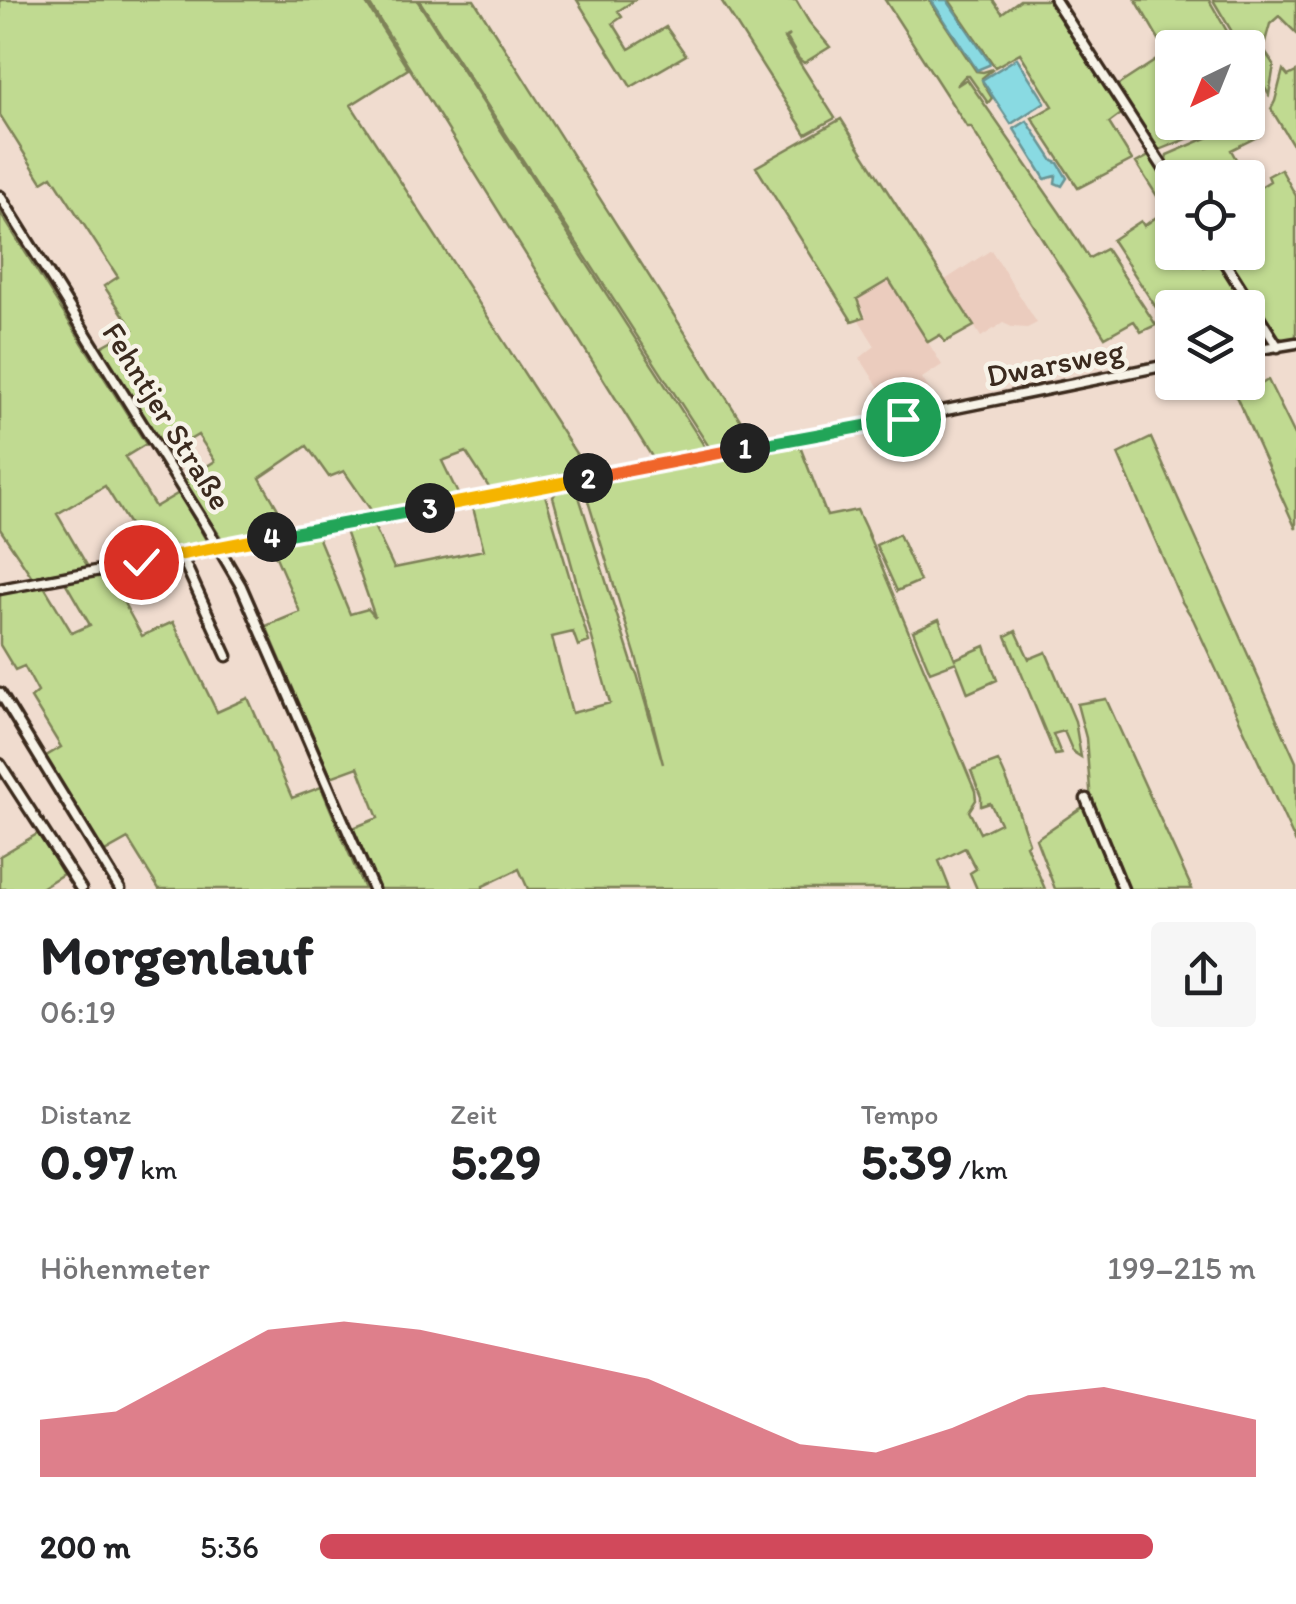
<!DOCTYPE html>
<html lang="de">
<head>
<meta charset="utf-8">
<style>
  :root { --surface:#fff; --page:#f6f6f6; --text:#202124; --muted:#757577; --accent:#d1495b }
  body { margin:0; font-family:Itim,sans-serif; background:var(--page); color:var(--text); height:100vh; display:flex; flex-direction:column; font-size:38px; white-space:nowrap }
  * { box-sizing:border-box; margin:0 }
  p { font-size:32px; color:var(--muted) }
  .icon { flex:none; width:55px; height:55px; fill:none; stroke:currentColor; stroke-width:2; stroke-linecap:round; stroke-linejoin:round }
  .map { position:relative; height:889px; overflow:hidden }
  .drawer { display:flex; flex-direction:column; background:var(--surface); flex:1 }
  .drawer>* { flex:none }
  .needle { width:65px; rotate:223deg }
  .tools { position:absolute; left:1155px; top:30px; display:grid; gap:20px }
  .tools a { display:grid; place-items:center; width:110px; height:110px; border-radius:10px; background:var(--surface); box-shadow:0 2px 8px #0004; font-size:50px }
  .pin { position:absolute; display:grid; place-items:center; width:85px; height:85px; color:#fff; margin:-42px; border:5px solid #fff; border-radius:50%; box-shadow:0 2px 10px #0007 }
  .km { position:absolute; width:50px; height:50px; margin:-25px; border-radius:50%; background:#222; color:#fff; font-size:28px; line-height:50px; text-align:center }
  .round { display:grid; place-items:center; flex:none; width:105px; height:105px; border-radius:10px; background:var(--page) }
  .overview { display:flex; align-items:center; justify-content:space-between; height:170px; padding:0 40px }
  h1 { font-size:55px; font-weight:700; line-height:75px }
  .figures { display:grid; grid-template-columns:repeat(3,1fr); gap:15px; height:170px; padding:10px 40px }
  .figures div { display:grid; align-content:center }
  .figures b { font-size:50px; font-weight:700 }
  .figures small { font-size:28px; font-weight:400 }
  .figures p { font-size:28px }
  .chart { height:280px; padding:20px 40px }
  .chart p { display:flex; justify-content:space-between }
  .chart svg { width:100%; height:180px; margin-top:10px; fill:var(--accent); opacity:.7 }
  ul { padding:0 40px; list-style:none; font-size:32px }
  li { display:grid; grid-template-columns:160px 120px 1fr; align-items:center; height:75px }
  li i { height:25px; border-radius:12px; background:var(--accent) }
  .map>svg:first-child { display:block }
  .built { fill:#ebccbe }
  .green { fill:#c0da91; stroke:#7e8258; stroke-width:2.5 }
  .water { fill:#89dae2; stroke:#6a9494; stroke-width:2.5 }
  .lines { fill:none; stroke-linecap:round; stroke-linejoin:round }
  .minor-casing { stroke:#3b2a1e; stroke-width:15 }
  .minor { stroke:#f7f3e8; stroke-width:8 }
  .split-1-casing { stroke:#fff; stroke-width:20 }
  .split-2-casing { stroke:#fff; stroke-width:20 }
  .split-3-casing { stroke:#fff; stroke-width:20 }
  .split-4-casing { stroke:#fff; stroke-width:20 }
  .split-5-casing { stroke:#fff; stroke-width:20 }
  .split-1 { stroke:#22a559; stroke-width:12 }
  .split-2 { stroke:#f0652b; stroke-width:12 }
  .split-3 { stroke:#f5b400; stroke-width:12 }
  .split-4 { stroke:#22a559; stroke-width:12 }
  .split-5 { stroke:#f5b400; stroke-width:12 }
  .labels { text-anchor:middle; stroke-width:9; stroke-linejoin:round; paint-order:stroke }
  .street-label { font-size:32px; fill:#3b2a1e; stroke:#f7f3e8 }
</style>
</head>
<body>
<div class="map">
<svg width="1296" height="889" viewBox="0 0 1296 889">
  <rect width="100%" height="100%" fill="#f0dccf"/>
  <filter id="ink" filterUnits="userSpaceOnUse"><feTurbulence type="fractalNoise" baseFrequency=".01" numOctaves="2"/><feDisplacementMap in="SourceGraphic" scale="20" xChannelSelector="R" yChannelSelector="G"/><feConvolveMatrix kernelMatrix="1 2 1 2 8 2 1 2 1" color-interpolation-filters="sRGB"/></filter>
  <g filter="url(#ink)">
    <!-- built -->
    <path class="built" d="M991,250L1037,323L1027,328L1012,327L1003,323L981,337L945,280Z
      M889,279L942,365L922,378L941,408L897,416L860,358L875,346L859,320L866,315L857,299Z"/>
    <!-- green -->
    <path class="green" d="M0,0H364L408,69L351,105L588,472L490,489L466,452L442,461L459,496L373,513L344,471L329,477L307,446L260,478L290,530L227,541L222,539L183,481L215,461L198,435L166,454L101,347L133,329L104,286L118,277L52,176L42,182L0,115Z
      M367,0H417L707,450L654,460Z
      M419,0H474L755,443L711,450Z
      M577,0H635L618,11L622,17L613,23L629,49L666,27L686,55L631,87Z
      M721,0H796L809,22L830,47L804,63L799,59L787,38L790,35L784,38L835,118L806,134Z
      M885,0H929L976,71L983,72L993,69L982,78L983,83L992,98L988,103L969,76H965L956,86L967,79L1060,213L1089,258L1106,249L1156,325L1141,332L1134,321L1105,337L971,127H967Z
      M949,0H993L1002,13L1020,0H1051L1124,112L1109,123L1132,160L1078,188L1032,118L1053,106L1020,53L995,67Z
      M1136,0H1209L1236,47L1172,48V122L1227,123L1159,150L1156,148L1115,87L1167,53Z
      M1213,0H1296V33L1279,16L1270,24L1263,49L1274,65L1269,95L1248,58V48L1241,47Z
      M1283,70L1288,76L1296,72V150L1271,109L1275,101Z
      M841,119L974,326L945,342L940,335L928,342L889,280L857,299L864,317L852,321L756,167Z
      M1249,119L1259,136L1231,150L1246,177H1178L1166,159L1167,155L1241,123L1248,122Z
      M1151,155L1172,187V241L1170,243L1172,252L1177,253L1186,266L1198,259L1204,267L1219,260L1267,337L1264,343L1248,346V308H1172V332L1112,240L1141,221L1144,226L1166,210L1136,163Z
      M1281,169L1296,196V338L1285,340L1280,338L1225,253L1248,252V181L1254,191L1270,181L1268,176Z
      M0,212L146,444L125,457L155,507L179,493L206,540L204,544L148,555L105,486L57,514L88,567L32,577L0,529Z
      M1268,380L1296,437V529L1230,383H1238L1243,395Z
      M1151,438L1296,762V843L1193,619L1182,602L1118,454Z
      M799,444L827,516L857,510L865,527L975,791L976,800L969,811L980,833L1000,823L990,803L981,806V797L971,771L998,761C1012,787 1019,815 1029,843L1026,845L1045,889H977L970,873L976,869L965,848L939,861L950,889H528L519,869L483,886V889H379L353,828L378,818L358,767L331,777L266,626L300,612L270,543L317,534L350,614L368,609L375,617L344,528L372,522L394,568L484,550L472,504L540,493L545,495L589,642L578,646L573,632L552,637L572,713L610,703L553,497L556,492L576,487L634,669L637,674L663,764L637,660L584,488L587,484L675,469Z
      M899,534L920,581L897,591L876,545Z
      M108,574L142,636L173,622L217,712L248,698L292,798L321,787L364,889H159L128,839L101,854L43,758L61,747L31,698L38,692L24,666L15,670L0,645V593L44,586L72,633L90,625L65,582Z
      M939,619L955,659L985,646L997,680L968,693L956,662L930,672L913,631Z
      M1016,631L1029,659L1046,652L1075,721L1081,757L1073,752L1064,731L1053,734L1061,754L1055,755L1006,636Z
      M1106,699L1192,889H1125L1091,802L1086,738L1077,704Z
      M1084,806L1117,888L1055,889L1036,839Z
      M39,833L63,874L39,889H0V856Z"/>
    <!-- water -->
    <path class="water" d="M931,0H947L990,63L989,65L977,70Z
      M1017,58L1045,102L1011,124L982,80Z
      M1027,121L1053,161L1058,163L1067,178L1062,186L1055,183L1056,176L1045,179L1014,129Z"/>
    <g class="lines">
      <defs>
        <path id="minor" d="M1055,0L1172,181
          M0,196L207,528L241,586L373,889
          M1218,252L1278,347
          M1248,351L1296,343
          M181,555L227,656
          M0,589L892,421L1172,364
          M0,693L120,889
          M0,764L81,889
          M1086,799L1123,889"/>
      </defs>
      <!-- minor casing -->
      <use href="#minor" class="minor-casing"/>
      <!-- minor -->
      <use href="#minor" class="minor"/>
    </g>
  </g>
  <g class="lines" filter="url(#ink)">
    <defs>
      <path id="split-1" d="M745,448L903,419"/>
      <path id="split-2" d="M588,478L745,448"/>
      <path id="split-3" d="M430,508L588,478"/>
      <path id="split-4" d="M272,537L430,508"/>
      <path id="split-5" d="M141,562L272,537"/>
    </defs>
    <!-- split-1 casing -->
    <use href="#split-1" class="split-1-casing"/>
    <!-- split-2 casing -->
    <use href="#split-2" class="split-2-casing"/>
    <!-- split-3 casing -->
    <use href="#split-3" class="split-3-casing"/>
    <!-- split-4 casing -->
    <use href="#split-4" class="split-4-casing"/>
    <!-- split-5 casing -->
    <use href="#split-5" class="split-5-casing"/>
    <!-- split-1 -->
    <use href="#split-1" class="split-1"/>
    <!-- split-2 -->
    <use href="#split-2" class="split-2"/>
    <!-- split-3 -->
    <use href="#split-3" class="split-3"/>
    <!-- split-4 -->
    <use href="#split-4" class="split-4"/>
    <!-- split-5 -->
    <use href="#split-5" class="split-5"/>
  </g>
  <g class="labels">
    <!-- street labels -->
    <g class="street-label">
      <text transform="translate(1055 363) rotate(-11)" y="11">Dwarsweg</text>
      <text transform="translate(167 416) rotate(58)" y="11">Fehntjer Straße</text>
    </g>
  </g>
</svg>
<div class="tools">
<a><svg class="needle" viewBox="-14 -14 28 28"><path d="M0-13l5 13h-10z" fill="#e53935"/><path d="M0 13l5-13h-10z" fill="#757577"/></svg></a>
<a><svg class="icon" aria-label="locate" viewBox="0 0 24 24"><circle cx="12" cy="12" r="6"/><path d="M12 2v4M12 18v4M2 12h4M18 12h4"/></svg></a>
<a><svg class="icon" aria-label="layers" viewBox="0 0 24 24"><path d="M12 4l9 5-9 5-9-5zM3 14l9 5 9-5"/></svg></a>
</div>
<div class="pin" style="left:903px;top:419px;background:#1e9e55"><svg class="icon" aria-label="arrive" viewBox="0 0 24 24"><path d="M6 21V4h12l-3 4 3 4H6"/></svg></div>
<div class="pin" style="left:141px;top:562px;background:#d93025"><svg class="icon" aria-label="check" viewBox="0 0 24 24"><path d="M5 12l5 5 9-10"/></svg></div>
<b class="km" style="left:745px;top:448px">1</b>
<b class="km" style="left:588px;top:478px">2</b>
<b class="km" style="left:430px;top:508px">3</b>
<b class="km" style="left:272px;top:537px">4</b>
</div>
<section class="drawer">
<div class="overview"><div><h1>Morgenlauf</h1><p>06:19</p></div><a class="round"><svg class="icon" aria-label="share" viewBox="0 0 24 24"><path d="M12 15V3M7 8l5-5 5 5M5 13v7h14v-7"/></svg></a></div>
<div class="figures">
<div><p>Distanz</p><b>0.97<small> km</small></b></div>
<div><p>Zeit</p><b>5:29</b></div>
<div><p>Tempo</p><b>5:39<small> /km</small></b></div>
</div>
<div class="chart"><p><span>Höhenmeter</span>199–215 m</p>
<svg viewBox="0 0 160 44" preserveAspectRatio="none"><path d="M0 44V30L10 28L20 18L30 8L40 6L50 8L60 12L70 16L80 20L90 28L100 36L110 38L120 32L130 24L140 22L150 26L160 30V44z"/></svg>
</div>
<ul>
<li><b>200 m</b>5:36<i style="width:89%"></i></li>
</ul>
</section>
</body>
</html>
